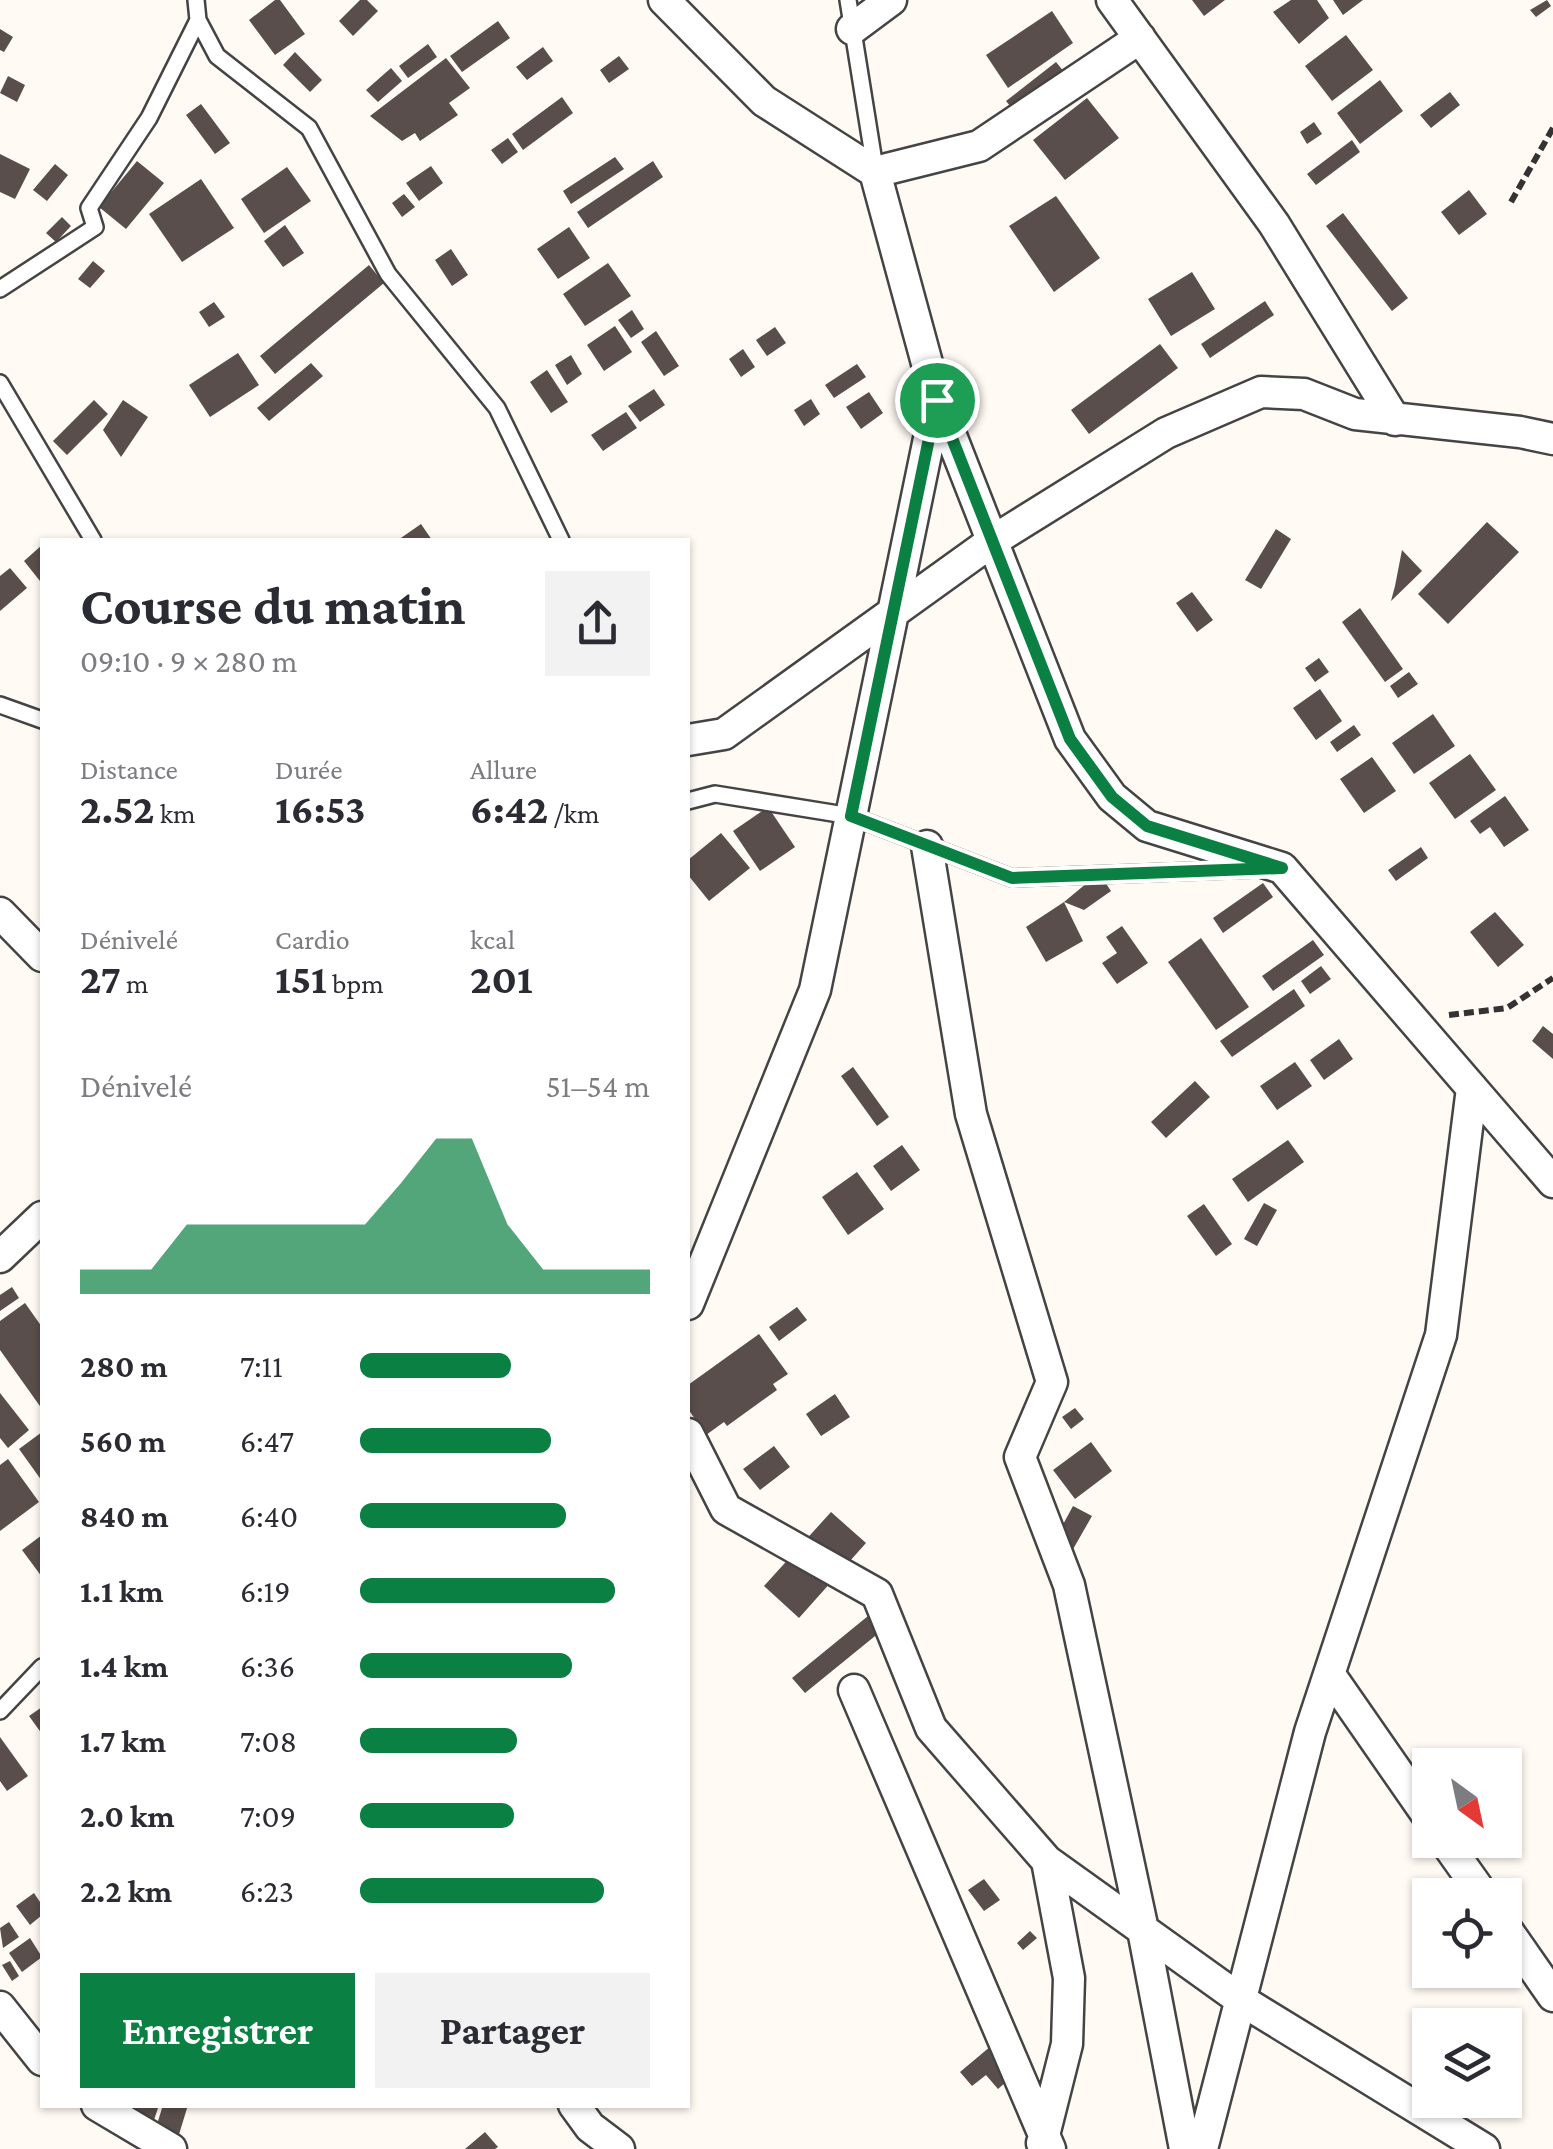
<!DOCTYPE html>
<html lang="fr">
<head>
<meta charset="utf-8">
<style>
  :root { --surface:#fff; --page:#f2f2f3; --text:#2b2b33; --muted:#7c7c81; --accent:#0b8043 }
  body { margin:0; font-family:"Crimson Pro",serif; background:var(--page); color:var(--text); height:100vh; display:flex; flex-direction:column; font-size:38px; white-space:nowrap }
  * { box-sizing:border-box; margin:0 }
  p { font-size:32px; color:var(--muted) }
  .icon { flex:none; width:55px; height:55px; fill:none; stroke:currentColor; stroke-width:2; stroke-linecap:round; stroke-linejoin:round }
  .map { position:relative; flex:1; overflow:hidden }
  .panel { position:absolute; left:40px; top:538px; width:650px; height:1570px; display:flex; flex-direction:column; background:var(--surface); border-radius:0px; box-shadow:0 2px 8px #0004 }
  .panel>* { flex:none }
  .needle { width:65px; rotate:147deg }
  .controls { position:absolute; left:1412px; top:1748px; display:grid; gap:20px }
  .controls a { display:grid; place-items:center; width:110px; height:110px; border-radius:0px; background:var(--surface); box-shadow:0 2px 8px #0004; font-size:50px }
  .pin { position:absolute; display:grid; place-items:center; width:85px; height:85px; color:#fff; margin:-42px; border:5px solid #fff; border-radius:50%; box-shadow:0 2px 10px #0007 }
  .round { display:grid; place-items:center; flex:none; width:105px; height:105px; border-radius:0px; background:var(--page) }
  .head { display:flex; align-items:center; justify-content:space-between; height:170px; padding:0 40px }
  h1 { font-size:55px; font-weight:700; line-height:75px }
  .figures { display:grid; grid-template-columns:repeat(3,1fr); gap:15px; height:170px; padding:10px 40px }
  .figures div { display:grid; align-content:center }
  .figures b { font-size:42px; font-weight:700 }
  .figures small { font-size:28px; font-weight:400 }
  .figures p { font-size:28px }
  .chart { height:280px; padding:20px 40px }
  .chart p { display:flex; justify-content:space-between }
  .chart svg { width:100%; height:180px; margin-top:10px; fill:var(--accent); opacity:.7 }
  .cta { display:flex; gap:20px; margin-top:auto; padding:20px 40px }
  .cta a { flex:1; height:115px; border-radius:0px; background:var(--accent); color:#fff; font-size:40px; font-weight:700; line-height:115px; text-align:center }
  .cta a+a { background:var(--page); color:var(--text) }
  ul { padding:0 40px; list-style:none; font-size:32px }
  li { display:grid; grid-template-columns:160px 120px 1fr; align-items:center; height:75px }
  li i { height:25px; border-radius:12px; background:var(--accent) }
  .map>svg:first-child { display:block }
  .building { fill:#5a4e4c }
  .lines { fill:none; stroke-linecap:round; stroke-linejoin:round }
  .service-casing { stroke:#444; stroke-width:20 }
  .minor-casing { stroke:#444; stroke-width:35 }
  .path { stroke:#333; stroke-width:6; stroke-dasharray:10 5; stroke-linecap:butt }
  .service { stroke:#fff; stroke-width:15 }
  .minor { stroke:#fff; stroke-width:30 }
  .route-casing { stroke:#fff; stroke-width:20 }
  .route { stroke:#0b8043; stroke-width:12 }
</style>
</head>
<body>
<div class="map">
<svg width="1553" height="2149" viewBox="0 0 1553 2149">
  <rect width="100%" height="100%" fill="#fffaf4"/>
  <!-- building -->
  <path class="building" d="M275,0H280L305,34L275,55L249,20Z
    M360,0H367L378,11L353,36L339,21Z
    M1192,0H1225L1204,16Z
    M1291,0H1317L1329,18L1299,44L1273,12Z
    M1333,0H1363L1343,15Z
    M1547,0L1551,6L1536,17L1530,10Z
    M1052,11L1073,43L1008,88L986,55Z
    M498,21L510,38L462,72L450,56Z
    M0,29L13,37L4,52L0,50Z
    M1346,35L1373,70L1332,101L1305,66Z
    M428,44L437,57L408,78L399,66Z
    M543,47L553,61L527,80L516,67Z
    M295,52L322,80L310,92L283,65Z
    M619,56L629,69L609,83L600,70Z
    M446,58L470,88L449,103L458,115L420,141L415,133L402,141L370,116Z
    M1056,62L1078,89L1028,128L1006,101Z
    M391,68L402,81L378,102L366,90Z
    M8,76L25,85L17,102L0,93Z
    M1380,80L1403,111L1360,144L1337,113Z
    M1450,92L1460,105L1431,128L1420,115Z
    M562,97L573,113L523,150L512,134Z
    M1087,98L1119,138L1065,180L1033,140Z
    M201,104L230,143L215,154L186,115Z
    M1314,122L1322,134L1307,144L1300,132Z
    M508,138L518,152L502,164L491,150Z
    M1352,140L1360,152L1316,185L1307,174Z
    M0,154L30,169L15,199L0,192Z
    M615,157L624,169L571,204L563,191Z
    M137,161L164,183L126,229L99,207Z
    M653,161L663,177L588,228L577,212Z
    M55,164L68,175L47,201L33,190Z
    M431,166L443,183L419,201L406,183Z
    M287,167L311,201L264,233L241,199Z
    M201,179L234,228L182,262L149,214Z
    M1469,190L1487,214L1459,235L1441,212Z
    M404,194L415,207L402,217L392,203Z
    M1056,196L1100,258L1054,292L1009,226Z
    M1343,213L1408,298L1392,311L1326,226Z
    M62,217L71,226L56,242L46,233Z
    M285,225L304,253L283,267L264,241Z
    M569,227L590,258L558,279L537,249Z
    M451,249L468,275L452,286L435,260Z
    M93,261L105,271L90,288L78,279Z
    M608,263L631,296L585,326L563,294Z
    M369,265L384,283L275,374L260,356Z
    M1192,272L1215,309L1171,336L1148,299Z
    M1265,301L1274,315L1210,358L1201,344Z
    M214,302L225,317L209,327L199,312Z
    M632,310L644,329L631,338L618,320Z
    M615,326L632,352L604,371L587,345Z
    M775,327L786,343L767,356L756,340Z
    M656,331L679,366L664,376L641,342Z
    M1160,344L1178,368L1089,434L1071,410Z
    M743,349L755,367L741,377L729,359Z
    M238,353L259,385L210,417L189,385Z
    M571,355L582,374L567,385L555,365Z
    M311,363L323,376L269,421L257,408Z
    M857,364L866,377L834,398L825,385Z
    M547,370L568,402L551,413L530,382Z
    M654,389L665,405L640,422L628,406Z
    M869,392L883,413L861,429L846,407Z
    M811,399L820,414L804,426L794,410Z
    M94,400L108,414L67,455L53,441Z
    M123,400L148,417L121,457L103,430Z
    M626,412L637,428L603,451L591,435Z
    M1487,522L1519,552L1448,624L1418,594Z
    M421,524L432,540H398Z
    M1276,529L1291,539L1261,589L1245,580Z
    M42,545V579L40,581L24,561Z
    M1402,550L1422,571L1391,601L1395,586Z
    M10,568L27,588L0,611V576Z
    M1192,592L1213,620L1197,632L1176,603Z
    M1360,608L1403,669L1385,682L1342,622Z
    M1319,658L1329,672L1315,682L1305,668Z
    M1409,672L1418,684L1398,698L1390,686Z
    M1320,689L1342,721L1316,740L1293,708Z
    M1433,714L1455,746L1414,774L1392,743Z
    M1354,725L1361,735L1337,752L1330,742Z
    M1470,754L1496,790L1455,819L1429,783Z
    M1372,757L1396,791L1364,813L1340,779Z
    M1505,796L1529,830L1504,847L1490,827L1480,834L1470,821Z
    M768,807L795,847L760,871L733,831Z
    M721,833L750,868L709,901L688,875V860Z
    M1421,847L1428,858L1396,881L1388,870Z
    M1099,873L1111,891L1084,910L1064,902Z
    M1263,883L1273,897L1223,933L1213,918Z
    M1064,902L1083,941L1046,962L1026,927Z
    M1495,912L1524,945L1498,967L1470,932Z
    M1122,926L1148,963L1117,984L1102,963L1117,953L1106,937Z
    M1201,938L1249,1007L1216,1030L1168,962Z
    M1313,940L1324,955L1273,991L1262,976Z
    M1321,966L1331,979L1310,994L1301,981Z
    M1294,989L1305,1006L1232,1057L1220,1041Z
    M1543,1026L1553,1034V1059L1532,1041Z
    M1339,1039L1353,1059L1324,1080L1310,1060Z
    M1295,1062L1312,1086L1277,1110L1260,1086Z
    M853,1067L889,1117L877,1126L841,1076Z
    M1195,1081L1210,1097L1166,1138L1151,1122Z
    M1288,1140L1304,1162L1248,1202L1232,1179Z
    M902,1145L920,1170L891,1191L873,1166Z
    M857,1172L884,1209L848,1235L822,1197Z
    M1264,1203L1277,1210L1257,1246L1244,1239Z
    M1204,1204L1232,1244L1216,1256L1187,1216Z
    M12,1287L19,1298L0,1311V1295Z
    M25,1303L42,1327V1409L0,1350V1321Z
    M797,1307L807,1320L779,1341L769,1327Z
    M759,1334L788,1374L773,1384L777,1390L727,1426L724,1422L706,1435L688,1409V1385Z
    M0,1393L29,1430L8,1448L0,1438Z
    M835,1394L850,1417L821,1436L806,1414Z
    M1075,1408L1084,1419L1071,1429L1062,1417Z
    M42,1432V1481L19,1449Z
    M1091,1442L1112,1471L1075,1499L1053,1470Z
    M774,1446L790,1467L760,1490L743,1469Z
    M8,1459L39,1502L0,1531V1465Z
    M1073,1506L1092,1516L1072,1551L1054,1541Z
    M831,1512L866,1543L799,1618L764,1586Z
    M42,1535V1577L22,1550Z
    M868,1616L880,1632L805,1693L792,1678Z
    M42,1707V1734L29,1716Z
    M0,1737L28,1776L7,1791L0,1781Z
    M984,1879L1000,1900L984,1911L968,1890Z
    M34,1893L42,1905V1915L30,1925L16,1906Z
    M9,1922L19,1937L3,1948L0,1928Z
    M1030,1931L1037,1938L1023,1950L1017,1943Z
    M30,1938L42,1957L22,1972L9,1953Z
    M10,1961L19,1976L12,1981L2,1965Z
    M991,2046L1014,2075L998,2089L986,2075L972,2086L960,2072Z
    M134,2105H159L153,2123L133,2113Z
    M163,2105H188L177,2141L154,2134Z
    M485,2132L498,2147L495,2149H465Z"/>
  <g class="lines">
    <defs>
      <path id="service" d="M196,0L198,20L217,56L309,128L388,274L497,408L561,540
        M848,0L875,168
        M0,289L95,227L89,208L149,118L198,20
        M0,383L93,540
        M0,705L42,720
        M688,801L715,794L851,816L1012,878L1253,869
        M0,1711L42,1667"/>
      <path id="minor" d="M664,0L764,101L875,172L937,400L1070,739L1112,797L1147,826L1282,868L1553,1182
        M1112,0L1274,224L1395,420
        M852,29L891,0
        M875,172L979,146L1140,38
        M688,740L724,734L991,542L1166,433L1261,392L1304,394L1355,414L1520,432L1553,439
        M927,846L971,1114L1052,1382L1020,1457L1069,1585L1143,1930L1185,2149
        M0,913L42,956
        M0,1257L42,1217
        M688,1304L815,990L937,400
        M688,1434L726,1509L877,1594L931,1728L1047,1861L1241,2000L1484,2149
        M1330,1675L1430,1819
        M854,1690L1050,2149
        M1444,1840L1483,1895
        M1505,1927L1553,1996
        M0,2007L42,2060
        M97,2105L171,2149
        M574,2105L590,2127L619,2149
        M1042,2143L1067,2044L1069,1978L1047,1861
        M1202,2149L1310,1732L1441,1335L1472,1088"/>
    </defs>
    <!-- service casing -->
    <use href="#service" class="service-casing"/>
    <!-- minor casing -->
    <use href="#minor" class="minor-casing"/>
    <!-- path -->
    <path class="path" d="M1511,202L1553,128
      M1449,1015L1507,1008L1553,978"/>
    <!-- service -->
    <use href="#service" class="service"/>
    <!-- minor -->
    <use href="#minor" class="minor"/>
  </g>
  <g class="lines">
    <defs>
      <path id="route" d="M937,400L1070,739L1112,797L1147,826L1282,868L1012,878L851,816Z"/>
    </defs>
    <!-- route casing -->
    <use href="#route" class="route-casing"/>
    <!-- route -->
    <use href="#route" class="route"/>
  </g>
</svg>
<div class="controls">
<a><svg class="needle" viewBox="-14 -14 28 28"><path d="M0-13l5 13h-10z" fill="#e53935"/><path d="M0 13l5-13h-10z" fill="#7c7c81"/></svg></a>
<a><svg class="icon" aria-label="locate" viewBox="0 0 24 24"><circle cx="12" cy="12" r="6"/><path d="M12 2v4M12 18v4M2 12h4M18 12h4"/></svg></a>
<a><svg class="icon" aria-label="layers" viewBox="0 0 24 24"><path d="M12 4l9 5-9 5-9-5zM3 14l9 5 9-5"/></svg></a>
</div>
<div class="pin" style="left:937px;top:400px;background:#1e9e55"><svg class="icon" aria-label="arrive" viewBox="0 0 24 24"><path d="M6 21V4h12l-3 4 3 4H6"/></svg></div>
<section class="panel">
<div class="head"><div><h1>Course du matin</h1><p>09:10 · 9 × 280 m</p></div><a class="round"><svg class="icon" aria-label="share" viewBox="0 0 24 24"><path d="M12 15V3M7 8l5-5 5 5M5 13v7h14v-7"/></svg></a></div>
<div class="figures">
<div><p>Distance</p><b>2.52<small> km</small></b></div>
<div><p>Durée</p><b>16:53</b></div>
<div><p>Allure</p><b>6:42<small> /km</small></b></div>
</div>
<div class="figures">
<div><p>Dénivelé</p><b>27<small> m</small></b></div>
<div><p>Cardio</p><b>151<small> bpm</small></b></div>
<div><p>kcal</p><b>201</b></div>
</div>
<div class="chart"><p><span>Dénivelé</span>51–54 m</p>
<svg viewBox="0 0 160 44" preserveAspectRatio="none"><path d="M0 44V38L10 38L20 38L30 27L40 27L50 27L60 27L70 27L80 27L90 17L100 6L110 6L120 27L130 38L140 38L150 38L160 38V44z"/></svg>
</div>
<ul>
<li><b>280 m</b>7:11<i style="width:52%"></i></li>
<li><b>560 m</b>6:47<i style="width:66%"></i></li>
<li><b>840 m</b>6:40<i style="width:71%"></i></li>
<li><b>1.1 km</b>6:19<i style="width:88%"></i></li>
<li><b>1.4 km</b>6:36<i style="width:73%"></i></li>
<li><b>1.7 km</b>7:08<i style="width:54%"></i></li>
<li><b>2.0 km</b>7:09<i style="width:53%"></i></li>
<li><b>2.2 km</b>6:23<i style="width:84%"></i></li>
</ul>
<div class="cta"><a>Enregistrer</a><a>Partager</a></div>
</section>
</div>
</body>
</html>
